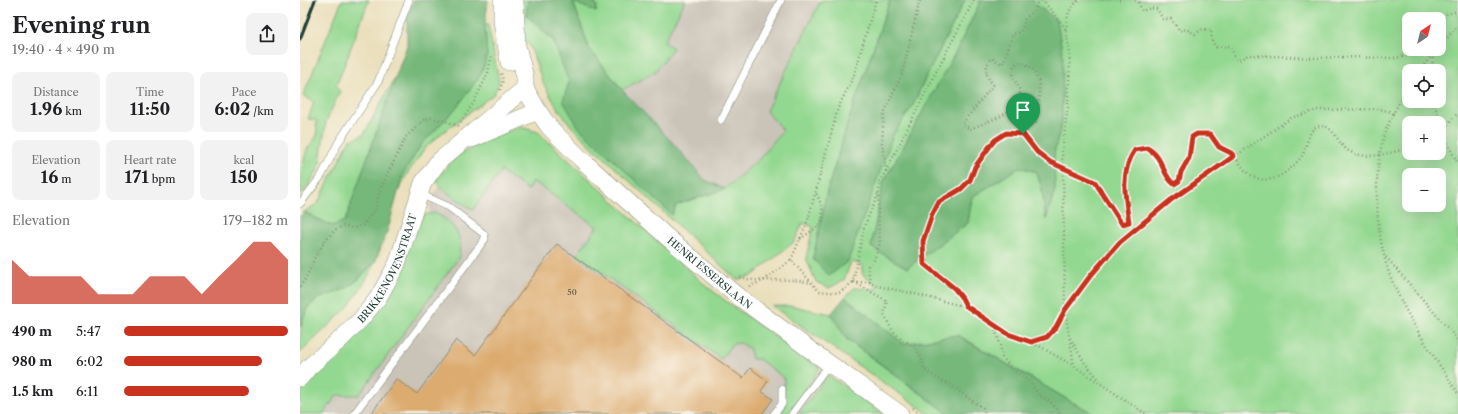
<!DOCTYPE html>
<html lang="en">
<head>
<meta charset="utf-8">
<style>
  :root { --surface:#fff; --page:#f2f2f2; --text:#202124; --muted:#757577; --accent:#c8321e }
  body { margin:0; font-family:"Libre Caslon Text",serif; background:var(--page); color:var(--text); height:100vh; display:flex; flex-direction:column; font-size:15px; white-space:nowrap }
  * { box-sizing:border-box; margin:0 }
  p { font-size:13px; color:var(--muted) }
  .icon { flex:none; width:22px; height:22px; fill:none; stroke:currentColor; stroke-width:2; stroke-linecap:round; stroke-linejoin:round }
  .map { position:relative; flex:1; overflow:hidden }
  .side { display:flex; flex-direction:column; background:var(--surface); width:300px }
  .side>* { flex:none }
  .needle { width:26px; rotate:35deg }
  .fabs { position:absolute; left:1102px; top:12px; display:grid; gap:8px }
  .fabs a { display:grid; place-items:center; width:44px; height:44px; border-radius:8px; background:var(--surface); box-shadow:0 4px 16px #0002; font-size:20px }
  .pin { position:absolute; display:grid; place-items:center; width:34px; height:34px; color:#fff; margin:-41px -17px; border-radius:50% 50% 50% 0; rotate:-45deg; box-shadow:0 0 4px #0007 }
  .pin .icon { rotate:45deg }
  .round { display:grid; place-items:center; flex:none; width:42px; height:42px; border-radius:8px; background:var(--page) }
  .head { display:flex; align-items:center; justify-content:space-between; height:68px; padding:0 12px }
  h1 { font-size:22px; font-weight:700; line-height:30px }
  .stats { display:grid; grid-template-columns:repeat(3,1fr); gap:6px; height:68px; padding:4px 12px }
  .stats div { display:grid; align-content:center; border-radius:8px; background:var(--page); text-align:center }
  .stats b { font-size:17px; font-weight:700 }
  .stats small { font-size:11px; font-weight:400 }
  .stats p { font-size:11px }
  .chart { height:112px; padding:8px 12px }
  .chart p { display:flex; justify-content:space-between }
  .chart svg { width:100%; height:72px; margin-top:4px; fill:var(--accent); opacity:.7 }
  ul { padding:0 12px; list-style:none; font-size:13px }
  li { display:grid; grid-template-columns:64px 48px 1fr; align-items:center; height:30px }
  li i { height:10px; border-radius:5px; background:var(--accent) }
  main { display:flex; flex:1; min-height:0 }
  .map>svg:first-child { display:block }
  .industrial { fill:#cac3b8 }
  .green { fill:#93d890; stroke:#598a62; fill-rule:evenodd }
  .forest { fill:#76b87a; stroke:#4a7a57 }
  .building { fill:#dcab6f }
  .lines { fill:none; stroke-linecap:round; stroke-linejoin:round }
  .service-casing { stroke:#848e78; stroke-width:8 }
  .tertiary-casing { stroke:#848e78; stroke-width:18 }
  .path { stroke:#848e78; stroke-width:2.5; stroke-dasharray:1 3; stroke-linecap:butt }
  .service { stroke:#fff; stroke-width:7 }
  .tertiary { stroke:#fff; stroke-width:17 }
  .rail { stroke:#1f3d34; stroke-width:3 }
  .route-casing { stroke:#fff; stroke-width:8 }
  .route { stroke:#c8321e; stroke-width:5 }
  .labels { text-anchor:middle; stroke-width:3; stroke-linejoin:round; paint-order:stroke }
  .number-label { font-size:8px; fill:#4e5843 }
  .street-label { font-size:10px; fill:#1f3d34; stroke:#fbf7ec }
</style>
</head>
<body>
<main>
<section class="side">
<div class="head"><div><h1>Evening run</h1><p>19:40 · 4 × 490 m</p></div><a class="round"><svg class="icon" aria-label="share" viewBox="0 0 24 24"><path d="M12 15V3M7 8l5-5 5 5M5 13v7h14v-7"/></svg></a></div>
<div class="stats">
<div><p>Distance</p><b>1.96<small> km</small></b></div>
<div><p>Time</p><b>11:50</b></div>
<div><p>Pace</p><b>6:02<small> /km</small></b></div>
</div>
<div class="stats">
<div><p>Elevation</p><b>16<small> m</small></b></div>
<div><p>Heart rate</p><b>171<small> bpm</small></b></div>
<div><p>kcal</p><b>150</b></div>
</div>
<div class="chart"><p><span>Elevation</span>179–182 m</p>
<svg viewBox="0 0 160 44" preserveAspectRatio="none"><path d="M0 44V17L10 27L20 27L30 27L40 27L50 38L60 38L70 38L80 27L90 27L100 27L110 38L120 27L130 17L140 6L150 6L160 17V44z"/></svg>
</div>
<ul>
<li><b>490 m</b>5:47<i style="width:100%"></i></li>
<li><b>980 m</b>6:02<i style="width:84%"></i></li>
<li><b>1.5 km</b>6:11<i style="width:76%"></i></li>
</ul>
</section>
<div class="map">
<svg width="1158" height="414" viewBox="0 0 1158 414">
  <rect width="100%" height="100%" fill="#fbf7ec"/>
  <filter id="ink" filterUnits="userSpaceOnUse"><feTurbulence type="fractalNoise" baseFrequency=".025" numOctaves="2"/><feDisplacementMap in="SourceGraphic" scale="8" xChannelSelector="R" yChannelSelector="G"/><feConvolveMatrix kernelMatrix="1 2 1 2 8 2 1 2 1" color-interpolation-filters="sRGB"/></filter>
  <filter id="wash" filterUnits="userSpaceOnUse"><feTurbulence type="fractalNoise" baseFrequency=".012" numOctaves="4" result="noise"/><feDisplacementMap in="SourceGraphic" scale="16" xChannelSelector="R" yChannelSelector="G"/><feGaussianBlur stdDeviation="0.9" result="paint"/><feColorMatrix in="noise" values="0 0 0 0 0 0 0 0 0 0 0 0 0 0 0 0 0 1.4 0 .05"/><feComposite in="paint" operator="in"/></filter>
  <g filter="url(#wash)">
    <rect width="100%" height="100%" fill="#eadfbb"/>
    <!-- industrial -->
    <path class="industrial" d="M291,0H521L466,111L484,130L460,158L425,189L406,180L372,142L322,90L296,12L297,5Z
      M183,146L510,375L529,381L575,414H0V400L47,358L125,235L131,201L146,171Z"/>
    <!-- green -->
    <path class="green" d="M42,0H69L36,87L40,91L26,122L19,168L4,192L0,195V174L7,149L17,136L16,120L8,119L14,102L3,96Z
      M220,0H228L226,15L253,40L269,82L263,101L372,215L376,205L425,189L460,158L483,130L466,111L521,0H590L549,119L527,191L513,259L575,182L593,135L613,105L622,85L665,0H681L658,48L583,183L571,247L607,268L668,223L672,197L720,167L737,172L742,190L746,219L755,190L754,154L762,120L757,21L731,0H1158V414H795L770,401L658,335L604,344L545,297L554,288L579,289L562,274L563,265L551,262L544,280L529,288L516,282L506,258L513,227L503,223L494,242L452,276L437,280L285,140L272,127L258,109L243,83L230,46L227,43L221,44ZM1109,19H1139V49H1109ZM1109,71H1139V101H1109ZM1109,123H1139V153H1109ZM1109,175H1139V205H1109Z
      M291,0H385L364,42L373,48L355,72L322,90L289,48L273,1L296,12L297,5Z
      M185,25H188L198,76L199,82L194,94L142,133L125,148L107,174L98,192L103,174L121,145L157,107L181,74L187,57Z
      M98,72L45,221L32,226L4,212L18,203L49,141L64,134Z
      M221,127L238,132L404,284L431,305L520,368L489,414H479L485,406L484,378L459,359H452L450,349L440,343L432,344L421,359L277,255L297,227L233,181L228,190L201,171L173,210L142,189L136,179L156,157L183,140Z
      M134,213C145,217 155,226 159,237C160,242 159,250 160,256L59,395H37L23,414H0V392L50,341L119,221L124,215Z
      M76,260L65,282L47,308L0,353C0,334 0,307 20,298C28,294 38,293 46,288C58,282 67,270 76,260Z
      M472,306H493L531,314L547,340L649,414H629Z
      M528,375L584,414H499Z"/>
    <!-- forest -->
    <path class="forest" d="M114,0H188L185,25L187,57L181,74L157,107L121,145L103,174L88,229L76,260L61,277L47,288L18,299L7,308L0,327V216L4,212L32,226L45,221L107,45V17Z
      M228,0H291L297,5L296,12L273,2L289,48L322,90L372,142L405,180L425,189L376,205L372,215L279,128L263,101L269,82L253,40L226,15Z
      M590,0H665L622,85L613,105L593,135L548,261L529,276L513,259L527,191L549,119Z
      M681,0H731L757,21L763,56L762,120L754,154L755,190L746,220L742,190L737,172L720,167L672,197L668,223L607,268L571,247L583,183L658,48Z
      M545,297L604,344L657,335L770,401L795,414H649L547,339L531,314Z"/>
    <g id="blocks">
      <!-- building -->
      <path class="building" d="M257,244L443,378L450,368L468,381L461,391L473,399L462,414H71L96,379L117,394L156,340L175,355Z"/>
    </g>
  </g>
  <g filter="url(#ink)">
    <use href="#blocks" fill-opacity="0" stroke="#848e78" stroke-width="1"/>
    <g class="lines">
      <defs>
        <path id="service" d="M421,120L481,0
          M0,204L22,175L38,143L78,82L109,0
          M54,414L185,239L184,234L149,207L120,194
          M474,414L482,404V389
          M492,414L529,364"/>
        <g id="tertiary">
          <path d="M202,0V21L209,62"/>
          <path id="s1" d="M215,0L217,46L225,77V88L238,111L250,128L281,159L367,237L436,295L513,352L600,414"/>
          <path d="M172,139L238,111"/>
          <path id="s2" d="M0,378L9,367L42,338L62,318L78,298L97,264L123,183L138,162L225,88"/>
        </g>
      </defs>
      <!-- service casing -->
      <use href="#service" class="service-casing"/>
      <!-- tertiary casing -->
      <use href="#tertiary" class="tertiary-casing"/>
      <!-- path -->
      <path class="path" d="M742,0L757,17L766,30L770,54L768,107L762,151L763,168L765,310L774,366
        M819,0H821
        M835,0L838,2L842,11L851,8L857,9L863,19H871L880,31L886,29L895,34L903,29L911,30L912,41L916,47L930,46L935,58L939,60L948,55L1017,58L1040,57L1095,58L1112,55L1119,49
        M1139,24L1147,14L1158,11
        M766,30C768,15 767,10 779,0
        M1139,46L1158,26
        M1119,71L1137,49
        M1132,71L1133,49
        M1109,86C1100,101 1091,116 1085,132C1072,173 1075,237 1091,278C1107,319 1134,356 1158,393
        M200,90L203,80L201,73
        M1134,101L1142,132L1158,164
        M161,122L174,102L188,73L192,54
        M1139,133L1158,113
        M723,134L737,152L750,162L795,182L822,224L829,222C825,198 820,171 835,150L847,148C864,156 861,176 874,184L879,181L881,172L889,158L892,137L897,134H910C912,139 915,144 919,147C923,150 928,151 932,154C938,160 942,168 948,173C968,189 989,173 1002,156C1008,147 1007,124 1023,126C1032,127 1037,139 1042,145C1058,164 1089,153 1109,148
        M586,171L582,143L584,113L602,74L620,0
        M500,239L516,228L523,219L522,207L516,192
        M1086,257L1158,340
        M491,260L508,220L538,108L554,75L576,0
        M440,277C456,283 473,279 490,280C497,280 505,282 512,283
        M553,282H570L577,286L611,293L666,307C657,287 639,279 623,264V241L632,215L639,202L661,189L670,180L675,167L695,140L706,133L723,134L736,122L733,117L739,106V82L734,71L729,66L721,62L714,65C710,80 718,81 720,92C722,113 685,122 670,129L662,124L693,85C685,74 684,70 691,58L702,64L705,58L713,34L721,32L725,19L735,9L738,0
        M554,282L587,301L584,314C587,320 590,328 595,333C612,349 619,342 624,369L636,378L651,385L671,400L683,408L685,414
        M570,282L568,266L574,260L580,243L578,215L579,182L586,171L637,70L674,0
        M449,286L463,281L491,260L519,291L539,293L553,282L564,227L578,194
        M0,287L7,276L15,257L25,241L35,230L43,226L54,228L63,225L75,210L80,189L106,137L125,119L131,118L142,120L159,126
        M666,307L708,334L739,346L774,366L846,414
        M694,326L700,344L702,357L714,371L729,381L740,396L749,401L762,414
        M770,338L784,362L802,383
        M731,343L747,337L756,327L765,310L791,275L820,242L871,200L991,118L1017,110L1080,109L1094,113
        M613,408L621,414"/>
      <!-- service -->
      <use href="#service" class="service"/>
      <!-- tertiary -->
      <use href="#tertiary" class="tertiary"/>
      <!-- rail -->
      <path class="rail" d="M0,39L15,0"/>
    </g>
  </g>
  <g class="lines" filter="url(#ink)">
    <defs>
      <path id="route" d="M706,133L723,134L737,152L750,162L795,182L822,224L829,222C825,198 820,171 835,150L847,148C864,157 862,176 874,184L879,181L881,172L889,158L892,137L897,134H910L919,147L931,153L934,156L871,200L820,242L791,275L765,310L756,327L747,337L731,342L708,334L666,306L662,298L654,288L624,264L623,241L632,215L639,202L661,189L670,180L675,167L690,146L695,140Z"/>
    </defs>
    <!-- route casing -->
    <use href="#route" class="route-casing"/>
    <!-- route -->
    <use href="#route" class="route"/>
  </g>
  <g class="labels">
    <!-- number labels -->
    <g class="number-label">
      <text x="272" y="295">50</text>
    </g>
    <!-- street labels -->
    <g class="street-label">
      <text dy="4" stroke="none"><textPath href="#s2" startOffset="143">BRIKKENOVENSTRAAT</textPath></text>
      <text dy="4" stroke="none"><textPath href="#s1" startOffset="352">HENRI ESSERSLAAN</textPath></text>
    </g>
  </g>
</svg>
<div class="fabs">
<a><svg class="needle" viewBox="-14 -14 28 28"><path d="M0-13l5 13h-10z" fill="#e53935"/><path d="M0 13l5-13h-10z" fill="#757577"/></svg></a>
<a><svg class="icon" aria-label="locate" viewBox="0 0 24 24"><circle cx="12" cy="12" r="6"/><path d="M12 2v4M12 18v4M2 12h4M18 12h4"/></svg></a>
<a>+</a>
<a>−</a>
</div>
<div class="pin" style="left:723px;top:134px;background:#1e9e55"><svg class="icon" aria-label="arrive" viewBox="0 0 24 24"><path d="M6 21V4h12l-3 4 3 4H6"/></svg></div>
</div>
</main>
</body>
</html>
